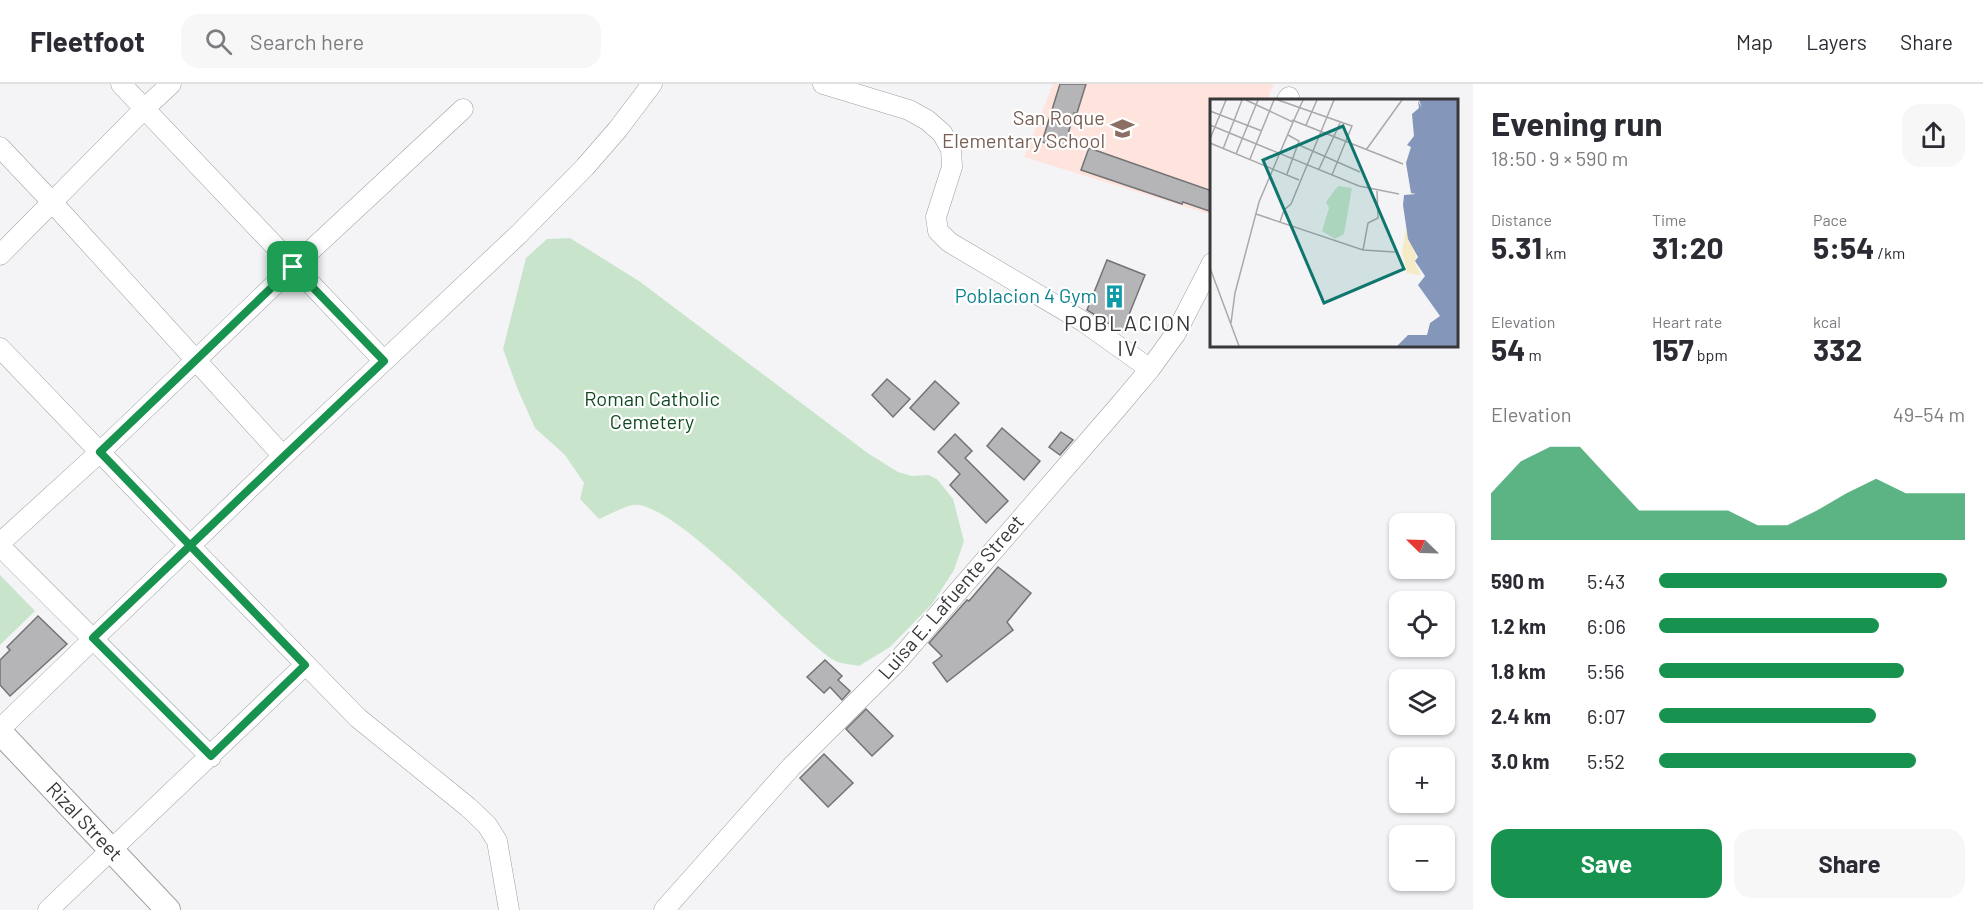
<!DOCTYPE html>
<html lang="en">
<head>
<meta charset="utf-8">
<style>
  :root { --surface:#fff; --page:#f7f7f7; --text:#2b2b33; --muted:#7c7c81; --line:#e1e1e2; --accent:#18934f }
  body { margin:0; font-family:Barlow,sans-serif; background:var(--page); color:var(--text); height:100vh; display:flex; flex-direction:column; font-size:22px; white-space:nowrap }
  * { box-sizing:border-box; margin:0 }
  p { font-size:20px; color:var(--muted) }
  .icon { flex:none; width:33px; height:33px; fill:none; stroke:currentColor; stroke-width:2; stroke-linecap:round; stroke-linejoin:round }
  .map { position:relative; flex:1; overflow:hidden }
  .sheet { display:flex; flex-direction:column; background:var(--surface); width:510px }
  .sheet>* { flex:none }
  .needle { width:39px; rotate:293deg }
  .tools { position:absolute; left:1389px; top:429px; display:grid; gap:12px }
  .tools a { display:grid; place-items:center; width:66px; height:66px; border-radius:12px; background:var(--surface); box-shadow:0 2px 4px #0004; font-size:30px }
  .pin { position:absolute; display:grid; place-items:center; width:51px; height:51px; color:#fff; margin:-26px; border-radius:12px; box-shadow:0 3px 9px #0006 }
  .round { display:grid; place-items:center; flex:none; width:63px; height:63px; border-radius:18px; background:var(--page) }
  .head { display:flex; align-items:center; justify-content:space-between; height:102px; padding:0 18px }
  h1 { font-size:33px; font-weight:700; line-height:45px }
  .figures { display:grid; grid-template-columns:repeat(3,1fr); gap:9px; height:102px; padding:6px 18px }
  .figures div { display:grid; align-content:center }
  .figures b { font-size:30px; font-weight:700 }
  .figures small { font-size:16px; font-weight:400 }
  .figures p { font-size:16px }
  .chart { height:168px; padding:12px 18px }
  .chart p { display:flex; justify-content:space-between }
  .chart svg { width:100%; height:108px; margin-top:6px; fill:var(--accent); opacity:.7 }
  .primary-button { display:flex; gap:12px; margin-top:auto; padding:12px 18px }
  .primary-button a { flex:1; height:69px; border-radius:18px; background:var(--accent); color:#fff; font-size:24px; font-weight:700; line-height:69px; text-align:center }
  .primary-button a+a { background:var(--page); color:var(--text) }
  ul { padding:0 18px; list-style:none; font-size:20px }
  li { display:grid; grid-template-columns:96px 72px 1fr; align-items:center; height:45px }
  li i { height:15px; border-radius:8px; background:var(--accent) }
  header { display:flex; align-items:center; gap:36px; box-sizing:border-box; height:84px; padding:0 30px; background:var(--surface); border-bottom:2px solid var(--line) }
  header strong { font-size:28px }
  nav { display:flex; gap:33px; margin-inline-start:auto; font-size:21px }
  .search { width:420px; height:54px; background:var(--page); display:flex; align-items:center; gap:15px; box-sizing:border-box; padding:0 21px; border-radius:18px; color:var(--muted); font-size:22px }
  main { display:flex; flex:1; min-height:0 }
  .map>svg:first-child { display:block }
  .education { fill:#fee4dd }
  .green { fill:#c8e5cc }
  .building { fill:#b5b5b8; stroke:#727375; stroke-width:1.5 }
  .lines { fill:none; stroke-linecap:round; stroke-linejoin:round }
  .minor-casing { stroke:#9f9fa2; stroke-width:21 }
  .major-casing { stroke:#9f9fa2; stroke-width:26 }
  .minor { stroke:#fff; stroke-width:20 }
  .major { stroke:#fff; stroke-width:24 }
  .route-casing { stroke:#fff; stroke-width:12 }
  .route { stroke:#18934f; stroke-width:8 }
  .labels { text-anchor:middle; stroke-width:4.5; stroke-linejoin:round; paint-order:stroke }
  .education-label { font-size:20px; fill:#785e54; stroke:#fff; text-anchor:end }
  .culture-label { font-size:20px; fill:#0d838f; stroke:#fff; text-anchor:end }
  .park-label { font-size:20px; fill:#104922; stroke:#fff }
  .street-label { font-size:20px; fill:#38383a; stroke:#fff }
  .quarter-label { font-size:22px; letter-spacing:1.5px; fill:#38383a; stroke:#fff }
  .inset-road { fill:none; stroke:#a9a9ab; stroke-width:1.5 }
  .view { fill:#0f766e; fill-opacity:0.15; stroke:#0f766e; stroke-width:3 }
  .inset-edge { fill:none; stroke:#38383a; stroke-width:3 }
</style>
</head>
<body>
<header>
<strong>Fleetfoot</strong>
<div class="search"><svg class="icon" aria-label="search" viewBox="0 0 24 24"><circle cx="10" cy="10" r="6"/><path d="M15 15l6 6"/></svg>Search here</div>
<nav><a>Map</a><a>Layers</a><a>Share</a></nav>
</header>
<main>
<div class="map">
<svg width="1473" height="826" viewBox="0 0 1473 826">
  <rect width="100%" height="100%" fill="#f4f4f7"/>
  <!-- education -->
  <path class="education" d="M1053,0H1274L1267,16H1212V131L1024,73Z"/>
  <!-- green -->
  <path class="green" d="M570,154L639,197L869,370L898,388L912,392L928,391L937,395L953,415L964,457L954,486L932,520L890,563L859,582C850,580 839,580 832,575C792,549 674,416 633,421C622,423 609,431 599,435L580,415L584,399L565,371L535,344L518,306L503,265L526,174L547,155Z
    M0,491L35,527L0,561Z"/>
  <!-- building -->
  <path class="building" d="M1060,0H1086L1077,29H1074L1064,64L1042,58Z
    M1089,64L1212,107V128L1183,118L1182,120L1081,86Z
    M1107,176L1145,191L1122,248L1087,226Z
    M887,295L910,315L893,333L872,311Z
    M935,297L959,319L934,346L910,324Z
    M1002,344L1040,377L1024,396L987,362Z
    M1061,348L1073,356L1060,371L1049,363Z
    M955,350L972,367L965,374L1008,417L986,439L950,401L960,390L938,368Z
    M998,483L1031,509L1007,538L1013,546L947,598L933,579L942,572L929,559L967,516L969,517Z
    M38,532L67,560L10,612L0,601V576L10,566L7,563Z
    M825,576L842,592L838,596L850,607L842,616L830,603L824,609L807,593Z
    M866,625L893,652L872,672L846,645Z
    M824,670L853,699L828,723L800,694Z"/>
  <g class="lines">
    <defs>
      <path id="minor" d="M121,0L384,277
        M823,0L909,26L927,36L942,49L951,65L952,83L936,133L938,147L949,158L1084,238L1150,285
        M1287,16L1289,13
        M0,63L52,118L283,372
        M0,171L144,25L171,0
        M0,264L191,463L358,634L468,723L487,741L497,757L509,826
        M0,459L100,368L293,183L463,25
        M0,462L211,673
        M0,645L283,372L519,150L585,83L618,45L652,0
        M48,826L305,581
        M664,826L791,683L896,579L1118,323L1150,285L1176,249L1212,179"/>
      <g id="major">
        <path id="s1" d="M0,648L168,826"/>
      </g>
    </defs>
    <!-- minor casing -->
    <use href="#minor" class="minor-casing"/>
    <!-- major casing -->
    <use href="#major" class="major-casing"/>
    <!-- minor -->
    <use href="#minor" class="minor"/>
    <!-- major -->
    <use href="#major" class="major"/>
  </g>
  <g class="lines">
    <defs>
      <path id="route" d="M293,183L100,368L305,581L211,672L93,554L384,277L293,183"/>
    </defs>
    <!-- route casing -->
    <use href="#route" class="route-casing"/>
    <!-- route -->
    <use href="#route" class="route"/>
  </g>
  <!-- icons -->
  <defs>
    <symbol id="school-bare" viewBox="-9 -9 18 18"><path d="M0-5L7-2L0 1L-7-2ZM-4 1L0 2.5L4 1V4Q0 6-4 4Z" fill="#8d6e63" stroke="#fff" stroke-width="2.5" paint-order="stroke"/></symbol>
    <symbol id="building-bare" viewBox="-9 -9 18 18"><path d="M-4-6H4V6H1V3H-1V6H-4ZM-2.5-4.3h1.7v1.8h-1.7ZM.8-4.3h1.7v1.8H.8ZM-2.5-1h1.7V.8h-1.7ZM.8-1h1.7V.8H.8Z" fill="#0f9aa8" stroke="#fff" stroke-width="2.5" paint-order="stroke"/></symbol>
  </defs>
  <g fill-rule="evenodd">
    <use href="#school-bare" x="1106" y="28" width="33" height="33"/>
    <use href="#building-bare" x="1098" y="196" width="33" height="33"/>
  </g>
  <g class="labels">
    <!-- education labels -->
    <g class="education-label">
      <text x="1105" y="41">San Roque<tspan x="1105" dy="23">Elementary School</tspan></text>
    </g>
    <!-- culture labels -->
    <g class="culture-label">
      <text x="1097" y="219">Poblacion 4 Gym</text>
    </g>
    <!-- park labels -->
    <g class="park-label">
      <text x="652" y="322">Roman Catholic<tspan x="652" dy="23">Cemetery</tspan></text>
    </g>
    <!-- street labels -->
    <g class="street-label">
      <text transform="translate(951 513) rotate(-49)" y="7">Luisa E. Lafuente Street</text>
      <text dy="7" stroke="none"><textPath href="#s1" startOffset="123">Rizal Street</textPath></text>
    </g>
    <!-- quarter labels -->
    <g class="quarter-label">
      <text x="1128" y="247">POBLACION<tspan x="1128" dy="25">IV</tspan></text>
    </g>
  </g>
  <!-- overview -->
  <g transform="translate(1210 15)">
    <rect width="248" height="248" fill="#f4f4f7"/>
    <path d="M128,87L142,89L134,135L125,140L112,132L119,109L116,103Z" fill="#c8e5cc"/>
    <path d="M196,129L206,157L205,164L211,176L197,174L192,152Z" fill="#f5ebc6"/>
    <path d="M209,1H247V247H187L198,236H217L220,224L230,217L208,186L215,177L205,162L208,158L198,140L193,106L194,96L206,95L201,94L196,64L201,48L197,46L204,37L202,15L209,9L208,2L212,9Z" fill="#8497bb"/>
    <path class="inset-road" d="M68,1L142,27L122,76M0,12L52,32M82,21L193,65M84,21L93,1M0,26L149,87L189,95M96,26L107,1M0,40L16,1M0,44L89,81M89,46L150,73M13,50L32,1M156,51L192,1M26,55L48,1M40,60L64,1M109,70L130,24M77,75L89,42L78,36M46,115L153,151L185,153M70,123L74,111L81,105L124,1M153,151L158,124L168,119L167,92M0,169L29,247M21,224L25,194L49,103L83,23L36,1"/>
    <path class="view" d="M133,27L194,170L114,204L53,61Z"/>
    <rect width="248" height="248" class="inset-edge"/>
  </g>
</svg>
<div class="tools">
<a><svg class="needle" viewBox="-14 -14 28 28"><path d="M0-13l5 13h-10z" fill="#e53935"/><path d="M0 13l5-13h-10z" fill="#7c7c81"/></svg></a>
<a><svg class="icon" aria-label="locate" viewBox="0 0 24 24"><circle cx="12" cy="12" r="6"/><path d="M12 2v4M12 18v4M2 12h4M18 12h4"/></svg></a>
<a><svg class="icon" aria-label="layers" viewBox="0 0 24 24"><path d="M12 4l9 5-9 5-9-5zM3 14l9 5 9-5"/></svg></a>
<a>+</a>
<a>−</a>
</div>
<div class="pin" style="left:293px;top:183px;background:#1e9e55"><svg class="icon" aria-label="arrive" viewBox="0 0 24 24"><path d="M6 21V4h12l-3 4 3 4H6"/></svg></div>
</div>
<section class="sheet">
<div class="head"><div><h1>Evening run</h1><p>18:50 · 9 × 590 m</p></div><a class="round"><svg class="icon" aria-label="share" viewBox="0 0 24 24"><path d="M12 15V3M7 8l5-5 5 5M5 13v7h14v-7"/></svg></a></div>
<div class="figures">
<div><p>Distance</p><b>5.31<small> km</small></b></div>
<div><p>Time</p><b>31:20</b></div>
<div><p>Pace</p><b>5:54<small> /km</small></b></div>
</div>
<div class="figures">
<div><p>Elevation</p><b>54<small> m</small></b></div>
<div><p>Heart rate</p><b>157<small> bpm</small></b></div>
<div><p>kcal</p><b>332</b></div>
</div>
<div class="chart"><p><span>Elevation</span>49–54 m</p>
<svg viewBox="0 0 160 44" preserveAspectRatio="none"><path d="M0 44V25L10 12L20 6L30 6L40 19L50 32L60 32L70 32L80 32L90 38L100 38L110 32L120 25L130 19L140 25L150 25L160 25V44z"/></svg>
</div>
<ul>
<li><b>590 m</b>5:43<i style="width:94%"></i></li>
<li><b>1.2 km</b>6:06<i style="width:72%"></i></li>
<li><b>1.8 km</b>5:56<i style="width:80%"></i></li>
<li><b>2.4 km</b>6:07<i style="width:71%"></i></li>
<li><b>3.0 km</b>5:52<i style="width:84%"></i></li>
</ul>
<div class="primary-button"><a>Save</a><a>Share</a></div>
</section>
</main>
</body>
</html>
